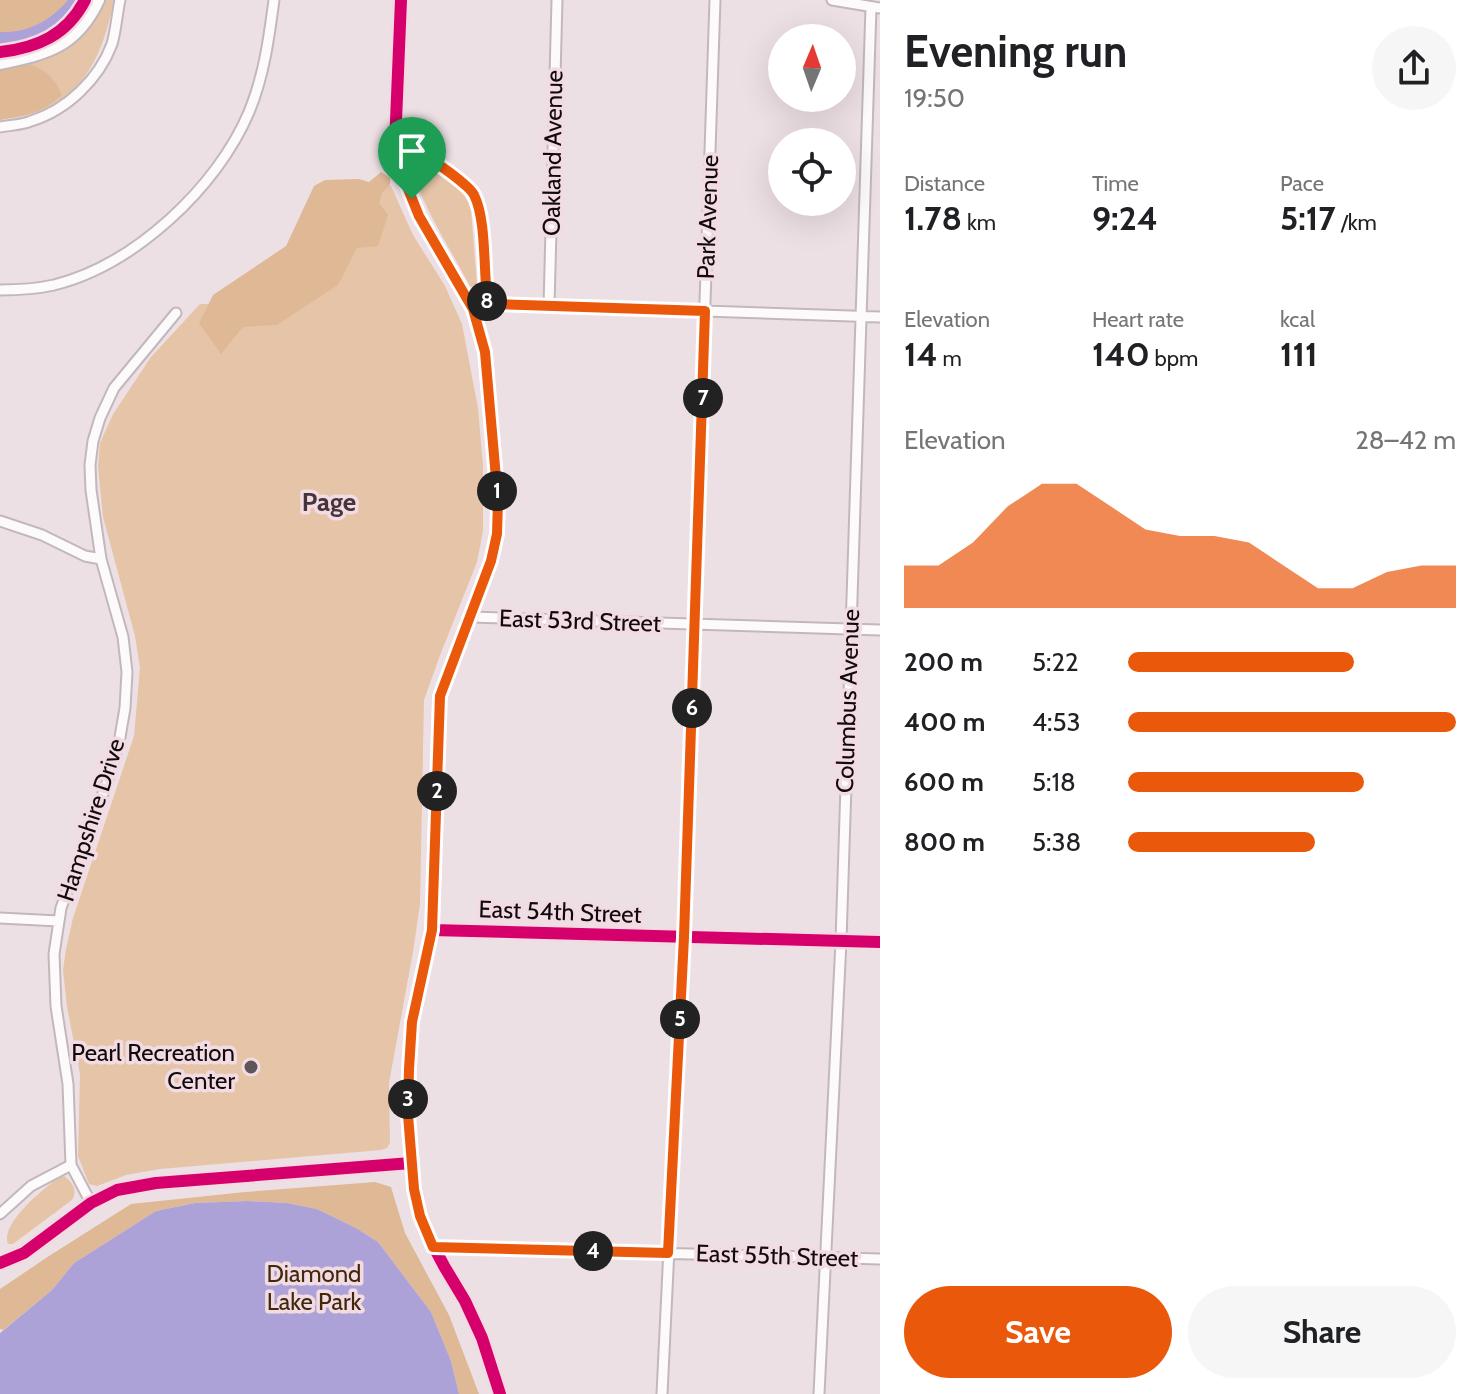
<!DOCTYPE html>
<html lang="en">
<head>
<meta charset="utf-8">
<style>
  :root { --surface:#fff; --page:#f6f6f6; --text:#202124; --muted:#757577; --accent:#ea580c }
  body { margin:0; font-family:Cabin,sans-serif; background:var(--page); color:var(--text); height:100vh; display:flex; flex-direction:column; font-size:30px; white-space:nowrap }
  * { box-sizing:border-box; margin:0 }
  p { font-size:26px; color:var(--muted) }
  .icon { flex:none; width:44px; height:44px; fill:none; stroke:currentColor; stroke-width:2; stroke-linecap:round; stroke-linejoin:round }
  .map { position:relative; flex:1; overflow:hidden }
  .sheet { display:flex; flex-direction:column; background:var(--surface); width:600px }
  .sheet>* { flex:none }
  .needle { width:52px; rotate:2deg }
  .tools { position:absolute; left:768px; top:24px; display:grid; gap:16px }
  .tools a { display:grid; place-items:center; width:88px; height:88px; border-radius:50%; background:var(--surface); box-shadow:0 8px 32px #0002; font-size:40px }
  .pin { position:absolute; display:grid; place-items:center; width:68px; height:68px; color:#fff; margin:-82px -34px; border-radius:50% 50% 50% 0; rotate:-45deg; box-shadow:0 0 8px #0007 }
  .pin .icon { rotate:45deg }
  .km { position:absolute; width:40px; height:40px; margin:-20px; border-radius:50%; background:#222; color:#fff; font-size:22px; line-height:40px; text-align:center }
  .round { display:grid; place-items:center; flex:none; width:84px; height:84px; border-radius:42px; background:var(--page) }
  .overview { display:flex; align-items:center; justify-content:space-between; height:136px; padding:0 24px }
  h1 { font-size:44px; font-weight:700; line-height:60px }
  .figures { display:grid; grid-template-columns:repeat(3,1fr); gap:12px; height:136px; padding:8px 24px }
  .figures div { display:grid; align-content:center }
  .figures b { font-size:34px; font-weight:700 }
  .figures small { font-size:22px; font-weight:400 }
  .figures p { font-size:22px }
  .chart { height:224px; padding:16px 24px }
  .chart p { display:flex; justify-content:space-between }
  .chart svg { width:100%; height:144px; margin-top:8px; fill:var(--accent); opacity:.7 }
  .action { display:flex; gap:16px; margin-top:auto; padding:16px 24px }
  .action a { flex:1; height:92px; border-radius:48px; background:var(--accent); color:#fff; font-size:32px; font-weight:700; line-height:92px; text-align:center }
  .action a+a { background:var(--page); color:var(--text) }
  ul { padding:0 24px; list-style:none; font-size:26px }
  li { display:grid; grid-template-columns:128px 96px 1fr; align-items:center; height:60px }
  li i { height:20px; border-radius:10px; background:var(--accent) }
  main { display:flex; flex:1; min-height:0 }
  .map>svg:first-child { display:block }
  .green { fill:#e6c4a8 }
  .forest { fill:#dfb896 }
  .water { fill:#aca2d7 }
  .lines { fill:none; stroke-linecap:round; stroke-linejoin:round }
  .minor-casing { stroke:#c2b8bb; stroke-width:13 }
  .tertiary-casing { stroke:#c2b8bb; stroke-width:16 }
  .minor { stroke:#fcfafb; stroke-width:9 }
  .tertiary { stroke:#fcfafb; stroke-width:12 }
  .cycleway-casing { stroke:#f2dbe2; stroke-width:17 }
  .cycleway { stroke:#d6006c; stroke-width:12 }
  .route-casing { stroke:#fff; stroke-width:16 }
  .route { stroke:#ea580c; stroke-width:10 }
  .poi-dot { fill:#5e5558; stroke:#f2dbe2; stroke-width:3 }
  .labels { text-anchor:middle; stroke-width:7; stroke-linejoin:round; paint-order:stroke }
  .street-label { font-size:24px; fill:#110a0c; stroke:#f2dbe2 }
  .poi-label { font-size:24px; fill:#110a0c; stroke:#f2dbe2; text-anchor:end }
  .park-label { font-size:24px; fill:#40280a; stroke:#f2dbe2 }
  .neighbourhood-label { font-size:26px; font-weight:bold; fill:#453439; stroke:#f2dbe2 }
</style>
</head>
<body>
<main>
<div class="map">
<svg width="880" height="1394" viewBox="0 0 880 1394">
  <rect width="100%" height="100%" fill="#ede0e4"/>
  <!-- green -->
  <path class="green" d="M0,0H114C105,44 91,86 48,107C33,115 16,117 0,120Z
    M413,157L458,188C464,194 468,201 471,210L477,285L476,289L470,286C447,243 423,208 409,161L410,158Z
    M314,186H391L413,235L445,286L462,324L478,408L483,465V531L477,562L439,658L424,700L420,904L413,952L389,1083L390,1143L387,1148L381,1150L160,1169L126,1175L97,1186L89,1184L78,1156L80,1074L67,1007L63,970L66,949L73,918L134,736L140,668L135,636L103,517L98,467L100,443L113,414L151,357L200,304L313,302Z
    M64,1176C72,1181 78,1191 72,1200L13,1244H8C0,1224 42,1190 57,1179Z"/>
  <!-- forest -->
  <path class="forest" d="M0,0H68C50,21 28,33 0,32Z
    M26,63C46,70 53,75 62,95C40,114 28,115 0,120V69Z
    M381,172L390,178V185L382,193L379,203L388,215L378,246L357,248L338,285L277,325L243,327L221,354L199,323L213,295L286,246L314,186L325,180L359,179L369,182Z
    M375,1182L391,1187L405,1233L449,1315L479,1394H459L451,1361L431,1312L378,1242L356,1228L317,1209L287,1203L248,1201L195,1203L156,1211L74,1263L52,1290L3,1330L0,1329V1289L49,1256L131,1204L245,1192Z"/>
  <!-- water -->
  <path class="water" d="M68,0H79C61,33 35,41 0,44V32C28,33 50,21 68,0Z
    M248,1201L287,1203L317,1209L356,1228L378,1242L431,1312L451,1361L459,1394H0V1333L52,1290L74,1263L156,1211L195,1203Z"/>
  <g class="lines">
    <defs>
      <path id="minor" d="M832,0L880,8
        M0,127C10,125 22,125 31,121C67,110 99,79 112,44C116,30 117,14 120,0
        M396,135C411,146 468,182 474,195C487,219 483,276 488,305
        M0,290C19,290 36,289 54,285C134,265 217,188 249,112C264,76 269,38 274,0
        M549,306L557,0
        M473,309L493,304L880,317
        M0,521L42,535L85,556L101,559
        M471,617L880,630
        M0,918L58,921
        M91,1203L71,1165L68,1084L56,1006L54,954L61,908L109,777L119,743L125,708L127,672L123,637L101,559L91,490L90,465L93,441L100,418L114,388L176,313
        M0,1214L31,1186L71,1165
        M433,1247L880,1259
        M662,1394L684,937L715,0
        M819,1394L841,941L871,7"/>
      <path id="tertiary" d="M401,0L395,145L402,174L419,216L473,309L485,352L498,501L497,534L491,561L440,696L432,930L412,1022L409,1069L408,1115L411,1163L414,1189L426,1232L444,1266L465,1301L482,1338L500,1394
        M0,63C47,53 76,47 98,0
        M432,930L880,942
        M0,1263L24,1253L91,1203L117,1190L156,1183L411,1163"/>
    </defs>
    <!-- minor casing -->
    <use href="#minor" class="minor-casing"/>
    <!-- tertiary casing -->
    <use href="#tertiary" class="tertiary-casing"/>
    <!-- minor -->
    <use href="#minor" class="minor"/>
    <!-- tertiary -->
    <use href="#tertiary" class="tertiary"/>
    <defs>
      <path id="cycleway" d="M401,0L395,145L402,174L419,216L473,309L485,352L498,501L497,534L491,561L440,696L432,930L412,1022L409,1069L408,1115L411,1163L414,1189L426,1232L444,1266L465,1301L482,1338L500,1394
        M0,52C37,48 67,35 85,0
        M432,930L880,942
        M0,1263L24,1253L91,1203L117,1190L156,1183L411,1163"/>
    </defs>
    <!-- cycleway casing -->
    <use href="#cycleway" class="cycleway-casing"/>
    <!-- cycleway -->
    <use href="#cycleway" class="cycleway"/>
  </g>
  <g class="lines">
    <defs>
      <path id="route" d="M396,135C411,146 468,182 474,195C487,220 483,275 488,305L493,304L705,311L684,937L668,1253L433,1247L420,1216L414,1189L408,1115L409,1069L412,1022L432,930L440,696L491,561L497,534L498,501L485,352L473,309L419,216L402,174L395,145Z"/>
    </defs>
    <!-- route casing -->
    <use href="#route" class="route-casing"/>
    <!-- route -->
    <use href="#route" class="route"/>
  </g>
  <!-- markers -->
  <circle class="poi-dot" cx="251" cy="1067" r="8"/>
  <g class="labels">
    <!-- street labels -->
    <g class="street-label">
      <text transform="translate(553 153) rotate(-89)" y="8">Oakland Avenue</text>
      <text transform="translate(708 217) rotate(-88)" y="8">Park Avenue</text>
      <text transform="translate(580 621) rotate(2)" y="8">East 53rd Street</text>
      <text transform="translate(848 701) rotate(-88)" y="8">Columbus Avenue</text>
      <text transform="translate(91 820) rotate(-72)" y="8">Hampshire Drive</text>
      <text transform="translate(560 912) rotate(2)" y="8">East 54th Street</text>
      <text transform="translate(777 1256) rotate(2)" y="8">East 55th Street</text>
    </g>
    <!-- poi labels -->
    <g class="poi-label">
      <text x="235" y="1061">Pearl Recreation<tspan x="235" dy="28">Center</tspan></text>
    </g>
    <!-- park labels -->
    <g class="park-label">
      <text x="314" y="1282">Diamond<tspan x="314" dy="28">Lake Park</tspan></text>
    </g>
    <!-- neighbourhood labels -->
    <g class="neighbourhood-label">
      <text x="329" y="511">Page</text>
    </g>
  </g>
</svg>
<div class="tools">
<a><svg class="needle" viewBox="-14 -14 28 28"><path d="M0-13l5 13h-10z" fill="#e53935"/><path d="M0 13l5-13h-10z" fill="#757577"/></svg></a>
<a><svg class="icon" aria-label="locate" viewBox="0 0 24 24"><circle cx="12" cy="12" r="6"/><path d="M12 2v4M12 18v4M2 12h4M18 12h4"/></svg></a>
</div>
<div class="pin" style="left:412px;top:199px;background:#1e9e55"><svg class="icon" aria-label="arrive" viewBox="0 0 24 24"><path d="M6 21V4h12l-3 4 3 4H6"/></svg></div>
<b class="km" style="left:497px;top:491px">1</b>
<b class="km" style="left:437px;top:791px">2</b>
<b class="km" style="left:408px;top:1099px">3</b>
<b class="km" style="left:593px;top:1251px">4</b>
<b class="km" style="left:680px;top:1019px">5</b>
<b class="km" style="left:692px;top:708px">6</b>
<b class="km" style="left:703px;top:398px">7</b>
<b class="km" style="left:487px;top:301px">8</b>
</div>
<section class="sheet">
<div class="overview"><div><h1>Evening run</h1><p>19:50</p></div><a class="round"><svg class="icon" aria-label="share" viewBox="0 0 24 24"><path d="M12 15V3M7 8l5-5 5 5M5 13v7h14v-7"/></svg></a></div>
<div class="figures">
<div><p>Distance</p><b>1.78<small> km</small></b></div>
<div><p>Time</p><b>9:24</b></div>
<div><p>Pace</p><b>5:17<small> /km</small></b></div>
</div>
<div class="figures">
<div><p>Elevation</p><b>14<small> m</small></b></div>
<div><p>Heart rate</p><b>140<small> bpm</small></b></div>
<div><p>kcal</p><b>111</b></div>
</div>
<div class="chart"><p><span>Elevation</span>28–42 m</p>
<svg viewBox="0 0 160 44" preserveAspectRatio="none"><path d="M0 44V31L10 31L20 24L30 13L40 6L50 6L60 13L70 20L80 22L90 22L100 24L110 31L120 38L130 38L140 33L150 31L160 31V44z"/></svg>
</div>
<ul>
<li><b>200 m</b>5:22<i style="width:69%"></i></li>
<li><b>400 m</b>4:53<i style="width:100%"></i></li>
<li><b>600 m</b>5:18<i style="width:72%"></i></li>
<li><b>800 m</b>5:38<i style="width:57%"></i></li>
</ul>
<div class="action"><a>Save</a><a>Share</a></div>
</section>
</main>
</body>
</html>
